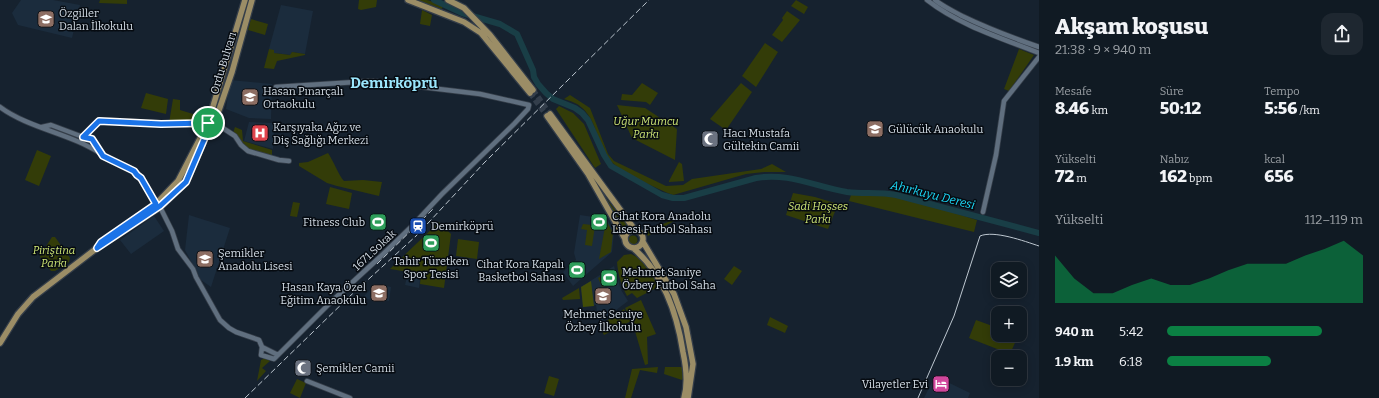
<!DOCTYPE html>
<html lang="tr">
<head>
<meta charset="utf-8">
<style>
  :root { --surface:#101a23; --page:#1e2730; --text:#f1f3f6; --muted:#9ca1a6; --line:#303841; --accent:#0b8043 }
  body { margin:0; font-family:Bitter,serif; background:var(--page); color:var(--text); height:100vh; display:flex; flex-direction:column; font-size:15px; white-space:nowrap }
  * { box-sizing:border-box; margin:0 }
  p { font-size:13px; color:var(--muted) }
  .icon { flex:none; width:22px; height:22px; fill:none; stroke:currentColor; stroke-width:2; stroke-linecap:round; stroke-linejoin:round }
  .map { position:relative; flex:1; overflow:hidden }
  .panel { display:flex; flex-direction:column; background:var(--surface); width:340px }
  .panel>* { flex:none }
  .tools { position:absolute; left:991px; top:262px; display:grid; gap:8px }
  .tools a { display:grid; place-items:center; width:36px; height:36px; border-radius:8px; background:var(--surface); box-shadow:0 2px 10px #0003,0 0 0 1px var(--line); font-size:20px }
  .pin { position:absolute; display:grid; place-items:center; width:34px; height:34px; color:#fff; margin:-17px; border:2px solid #fff; border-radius:50%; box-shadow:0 1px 4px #0007 }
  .round { display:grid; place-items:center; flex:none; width:42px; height:42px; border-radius:12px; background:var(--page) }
  .headline { display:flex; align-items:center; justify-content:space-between; height:68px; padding:0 16px }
  h1 { font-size:22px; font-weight:800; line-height:30px }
  .metrics { display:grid; grid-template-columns:repeat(3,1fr); gap:6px; height:68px; padding:4px 16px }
  .metrics div { display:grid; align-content:center }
  .metrics b { font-size:17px; font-weight:800 }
  .metrics small { font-size:11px; font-weight:400 }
  .metrics p { font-size:11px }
  .chart { height:112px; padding:8px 16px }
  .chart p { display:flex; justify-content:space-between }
  .chart svg { width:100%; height:72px; margin-top:4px; fill:var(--accent); opacity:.7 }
  ul { padding:0 16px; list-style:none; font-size:13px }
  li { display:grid; grid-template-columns:64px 48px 1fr; align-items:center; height:30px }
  li i { height:10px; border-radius:5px; background:var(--accent) }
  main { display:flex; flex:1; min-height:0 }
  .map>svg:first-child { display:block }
  .built { fill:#1b2c3d }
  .green { fill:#333c08 }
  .forest { fill:#424d08 }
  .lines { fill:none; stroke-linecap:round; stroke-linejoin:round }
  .river { stroke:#193e46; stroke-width:6 }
  .major-tunnel { stroke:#333e4b; stroke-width:5.5; stroke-dasharray:5.5 3; stroke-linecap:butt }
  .minor-casing { stroke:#353e49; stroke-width:6 }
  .major-casing { stroke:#353e49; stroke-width:8 }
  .minor { stroke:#606f7f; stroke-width:4.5 }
  .major { stroke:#9b8d66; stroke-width:5.5 }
  .tram { stroke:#bdc7d0; stroke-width:1 }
  .rail { stroke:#bdc7d0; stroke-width:1; stroke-dasharray:6 3; stroke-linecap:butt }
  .route-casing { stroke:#fff; stroke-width:8 }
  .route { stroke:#1a73e8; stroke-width:5 }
  .labels { text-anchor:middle; stroke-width:3; stroke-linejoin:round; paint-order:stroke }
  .poi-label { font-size:11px; fill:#d5dee7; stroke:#060b11; text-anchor:start }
  .street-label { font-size:11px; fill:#d5dee7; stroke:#060b11 }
  .park-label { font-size:11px; font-style:italic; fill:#cfe676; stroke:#060b11 }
  .water-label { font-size:12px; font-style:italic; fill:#1cdafa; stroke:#060b11 }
  .district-label { font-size:15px; font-weight:bold; fill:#9be6fc; stroke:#060b11 }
</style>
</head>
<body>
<main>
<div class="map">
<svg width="1039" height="398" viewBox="0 0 1039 398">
  <rect width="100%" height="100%" fill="#16222f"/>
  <!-- built -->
  <path class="built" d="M21,0H53L80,5L72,38L18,25L12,13Z
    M281,5L313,11L305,54L292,52L291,55L274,53L269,49Z
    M230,80L272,84L271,119L249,118L226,109Z
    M249,122L272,123L274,126L273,149L244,141Z
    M189,215L230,228L211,287L201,280L185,250Z
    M580,215L607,219L614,232L612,252L573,286L563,272L576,260L574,253Z
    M154,216L164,231L131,254L120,240Z
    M614,266L621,290L628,301L599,323L596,305L583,307L581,287Z
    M409,268L421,270L419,288L405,285Z
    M376,284L391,287L389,301L374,298H372V300L362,298Z
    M935,376L970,393L968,398H924Z"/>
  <!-- green -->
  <path class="green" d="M100,0H127V4L99,3Z
    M359,0H377L376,7L361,10L358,9Z
    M417,0H427L443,5L442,9Z
    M796,0L808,7L804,14L791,6Z
    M422,10L432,15L430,26L420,24Z
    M787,11L800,20L782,42L772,35L783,20L782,18Z
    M251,19L268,24L265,35L248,30Z
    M765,43L778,52L756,87L742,76Z
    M269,49L274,50V53L290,55L292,52L305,54V55L277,61L274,69L264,68Z
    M1019,49L1034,55L1009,91L1004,89Z
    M642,83L658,93L650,105L646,102L621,100L622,94L632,95Z
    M741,83L752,92L726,130L710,119Z
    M146,93L168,99L166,114L141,108Z
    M570,95L590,108L608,154L614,161L666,186L683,185L692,179L761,169L772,164L786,172H765L746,174L673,195C657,189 615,170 606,156C597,141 596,119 581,107C577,103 570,101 564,99Z
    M173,99L180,100V110L203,117V122L169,123Z
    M617,105L645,108L677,129L675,160L632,138Z
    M559,106L573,113L584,124L601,164L595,168L556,109Z
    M235,127L242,130L243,141L272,150V155C254,156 243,146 233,133Z
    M37,150L51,156L39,186L25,180Z
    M328,153C333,160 339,176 344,181L363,180L382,182L379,196L337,186L327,183L299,166V163L308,162Z
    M679,162L682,164L684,181L669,182V181Z
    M330,187L352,193L349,209L326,204Z
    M793,193L815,197L838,204L828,229L786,215Z
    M851,195H884L905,198L977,220L974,232L849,201Z
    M605,197L627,224L622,229Z
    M293,202L300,203L297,217L290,216Z
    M593,218L606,220L613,233L611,252L599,259L605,227L595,226L592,246L585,245L587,230L581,229L583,224L592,225Z
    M673,220L674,221L648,236L645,231Z
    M439,222L451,234L444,288L420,284L421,274L390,269Z
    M628.5 240a4.5 4.5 0 1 1 9 0a4.5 4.5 0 1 1-9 0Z
    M52,237H55L70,258L69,262L55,271H51L40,257L41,254Z
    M458,239L479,242L477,259L456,256Z
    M631,254C645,260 652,274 660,286L637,298L632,293L627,296C621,285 618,274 617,262L624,255Z
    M734,266L742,271L732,285L724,279Z
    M610,272L615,280L602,287L598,278Z
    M579,288L580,299L563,300L562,298Z
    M641,300L656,334L647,337L648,364L645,365L632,321L625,308Z
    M624,309L631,321L604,335L599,326Z
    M770,317L788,326L785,333L767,325Z
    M976,320L998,328V335H1014L1018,336L1010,354L969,338Z
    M265,358L270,361L262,368L266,371L257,381L261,360Z
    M658,367L657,373L640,370L631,398H625L632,369Z
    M665,367H681L684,369V377L682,380L664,374Z
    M549,376L559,379L554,396L544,393Z
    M297,379L306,383L300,398L290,393Z"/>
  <!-- forest -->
  <path class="forest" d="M591,281L594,306L583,307L581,287Z"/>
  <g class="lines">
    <!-- river -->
    <path class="river" d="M434,0L462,13L500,24L517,34L533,70L534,77L538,84L546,93L553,99L575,108L582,113L588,120L604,155L611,166L662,195L673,198H684L756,178C788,172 816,187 847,192C863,194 880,192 896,195L1039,233"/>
    <!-- major-tunnel -->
    <path class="major-tunnel" d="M533,90L550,114
      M530,93L547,116"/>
    <defs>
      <path id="minor" d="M927,0C959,25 1001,38 1039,53
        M935,0C944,7 953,11 962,16C987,28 1013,38 1039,47
        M276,87L372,81L480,94L529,105L528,109L514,124L442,194L412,226L380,257L332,301L274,359L261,355L262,347L278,355
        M0,107C21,123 54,131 79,142C98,150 114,163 134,171L137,175L141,178L156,204L160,207L172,231L178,249L193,269L196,277L220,320L229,328L236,332L259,340L262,347
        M42,127L51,125L83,137L92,139L102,154
        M83,137L99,121L161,124L208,123L212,121L235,136L241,145L248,151L279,160L289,161
        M983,212L996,155L1004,101L1039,57
        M307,381L350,398"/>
      <path id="major" d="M408,0L464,22L481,33L530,93
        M448,0L464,8L490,35L533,90
        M550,114L635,230
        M547,116L588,174L625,239
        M132,221L156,204L178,181L208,123L245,0
        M625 239a9 9 0 1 1 18 0a9 9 0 1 1-18 0Z
        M643,242L674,294L686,327L693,364L688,398
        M633,248C664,274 677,313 683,352C686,366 688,384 684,398
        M0,343L18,314L33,297L97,248L160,207L186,182L212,121L219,110L232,72L252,0"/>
    </defs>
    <!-- minor casing -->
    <use href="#minor" class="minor-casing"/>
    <!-- major casing -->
    <use href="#major" class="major-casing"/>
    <!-- minor -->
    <use href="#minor" class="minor"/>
    <!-- major -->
    <use href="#major" class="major"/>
    <!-- tram -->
    <path class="tram" d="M918,398L954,316L980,236C994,230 1024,241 1039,246"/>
    <!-- rail -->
    <path class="rail" d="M377,264L434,208
      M245,398L349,297L416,236L484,163L649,0"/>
  </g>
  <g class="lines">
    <defs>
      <path id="route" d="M99,121L161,124L208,123L212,121L186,182L160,206L97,248L101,242L156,204L141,178L137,175L134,171L103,156L92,139L83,137Z"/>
    </defs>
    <!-- route casing -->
    <use href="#route" class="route-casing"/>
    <!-- route -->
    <use href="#route" class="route"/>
  </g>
  <!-- icons -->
  <defs>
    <symbol id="school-square" viewBox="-11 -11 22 22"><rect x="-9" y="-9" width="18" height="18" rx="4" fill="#8d6e63" stroke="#060b11"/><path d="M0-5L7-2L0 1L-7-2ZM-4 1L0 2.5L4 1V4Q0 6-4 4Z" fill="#fff"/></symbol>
    <symbol id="hospital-square" viewBox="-11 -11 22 22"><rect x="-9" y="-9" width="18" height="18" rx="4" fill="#e0444e" stroke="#060b11"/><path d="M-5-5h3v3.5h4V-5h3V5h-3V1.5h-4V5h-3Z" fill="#fff"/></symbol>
    <symbol id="mosque-square" viewBox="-11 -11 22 22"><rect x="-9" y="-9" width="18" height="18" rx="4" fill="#6b7280" stroke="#060b11"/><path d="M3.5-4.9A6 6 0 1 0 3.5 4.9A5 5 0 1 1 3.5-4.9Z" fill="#fff"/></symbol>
    <symbol id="stadium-square" viewBox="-11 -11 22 22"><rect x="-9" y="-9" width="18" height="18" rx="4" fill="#2e9e5b" stroke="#060b11"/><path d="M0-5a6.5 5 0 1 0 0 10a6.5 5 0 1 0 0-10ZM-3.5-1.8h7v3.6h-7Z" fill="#fff"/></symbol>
    <symbol id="station-square" viewBox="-11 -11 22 22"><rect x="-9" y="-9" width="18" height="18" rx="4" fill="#1a4fb4" stroke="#060b11"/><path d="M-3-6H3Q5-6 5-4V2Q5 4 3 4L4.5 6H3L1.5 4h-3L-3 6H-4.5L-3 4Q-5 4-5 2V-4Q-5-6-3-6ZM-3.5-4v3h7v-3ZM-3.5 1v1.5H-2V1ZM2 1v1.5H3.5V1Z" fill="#fff"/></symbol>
    <symbol id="hotel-square" viewBox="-11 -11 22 22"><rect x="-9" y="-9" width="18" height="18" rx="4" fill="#d1479c" stroke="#060b11"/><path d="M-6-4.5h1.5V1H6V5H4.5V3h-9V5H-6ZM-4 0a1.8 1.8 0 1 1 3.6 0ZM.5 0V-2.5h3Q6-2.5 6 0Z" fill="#fff"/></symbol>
  </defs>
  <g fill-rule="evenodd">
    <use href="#school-square" x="36" y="9" width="20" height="20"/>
    <use href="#school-square" x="240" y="87" width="20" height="20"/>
    <use href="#school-square" x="865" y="119" width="20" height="20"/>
    <use href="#hospital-square" x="250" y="123" width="20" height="20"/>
    <use href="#mosque-square" x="700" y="129" width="20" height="20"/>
    <use href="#stadium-square" x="368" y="212" width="20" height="20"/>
    <use href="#stadium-square" x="589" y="212" width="20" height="20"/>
    <use href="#station-square" x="408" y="216" width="20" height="20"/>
    <use href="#stadium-square" x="421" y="233" width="20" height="20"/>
    <use href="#school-square" x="195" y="249" width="20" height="20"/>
    <use href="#stadium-square" x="567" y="260" width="20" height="20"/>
    <use href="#stadium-square" x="599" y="268" width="20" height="20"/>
    <use href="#school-square" x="369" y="283" width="20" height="20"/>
    <use href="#school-square" x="593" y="286" width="20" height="20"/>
    <use href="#mosque-square" x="293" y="358" width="20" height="20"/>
    <use href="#hotel-square" x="931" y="374" width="20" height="20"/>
  </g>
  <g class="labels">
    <!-- poi labels -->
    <g class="poi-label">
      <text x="59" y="17">Özgiller<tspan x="59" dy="13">Dalan İlkokulu</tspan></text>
      <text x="263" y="95">Hasan Pınarçalı<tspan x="263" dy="13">Ortaokulu</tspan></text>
      <text x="273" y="131">Karşıyaka Ağız ve<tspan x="273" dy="13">Diş Sağlığı Merkezi</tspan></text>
      <text x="888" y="133">Gülücük Anaokulu</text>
      <text x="723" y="137">Hacı Mustafa<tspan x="723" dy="13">Gültekin Camii</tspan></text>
      <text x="612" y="220">Cihat Kora Anadolu<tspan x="612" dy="13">Lisesi Futbol Sahası</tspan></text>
      <text x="365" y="226" text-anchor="end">Fitness Club</text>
      <text x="431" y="230">Demirköprü</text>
      <text x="218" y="257">Şemikler<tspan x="218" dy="13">Anadolu Lisesi</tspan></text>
      <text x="431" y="265" text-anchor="middle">Tahir Türetken<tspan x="431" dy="13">Spor Tesisi</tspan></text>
      <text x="564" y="268" text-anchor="end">Cihat Kora Kapalı<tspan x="564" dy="13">Basketbol Sahası</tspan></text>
      <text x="622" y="276">Mehmet Saniye<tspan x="622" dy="13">Özbey Futbol Saha</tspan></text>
      <text x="366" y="291" text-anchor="end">Hasan Kaya Özel<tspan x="366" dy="13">Eğitim Anaokulu</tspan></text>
      <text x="603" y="318" text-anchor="middle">Mehmet Seniye<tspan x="603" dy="13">Özbey İlkokulu</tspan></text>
      <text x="316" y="372">Şemikler Camii</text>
      <text x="928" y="388" text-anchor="end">Vilayetler Evi</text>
    </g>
    <!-- street labels -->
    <g class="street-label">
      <text transform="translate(223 63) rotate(-73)" y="4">Ordu Bulvarı</text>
      <text transform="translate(374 250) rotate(-43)" y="4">1671.Sokak</text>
    </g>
    <!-- park labels -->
    <g class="park-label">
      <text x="646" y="125">Uğur Mumcu<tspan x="646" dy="13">Parkı</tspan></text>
      <text x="818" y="210">Sadi Hoşses<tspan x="818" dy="13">Parkı</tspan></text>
      <text x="54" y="254">Piriştina<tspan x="54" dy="13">Parkı</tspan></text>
    </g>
    <!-- water labels -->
    <g class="water-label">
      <text transform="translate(933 195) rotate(14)" y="4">Ahırkuyu Deresi</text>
    </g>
    <!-- district labels -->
    <g class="district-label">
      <text x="394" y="88">Demirköprü</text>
    </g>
  </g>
</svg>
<div class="tools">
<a><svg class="icon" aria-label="layers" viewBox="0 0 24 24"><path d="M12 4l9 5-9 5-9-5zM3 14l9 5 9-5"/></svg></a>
<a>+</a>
<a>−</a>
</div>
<div class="pin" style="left:208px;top:123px;background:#1e9e55"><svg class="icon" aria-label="arrive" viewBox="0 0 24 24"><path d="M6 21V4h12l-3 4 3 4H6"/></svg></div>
</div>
<section class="panel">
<div class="headline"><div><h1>Akşam koşusu</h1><p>21:38 · 9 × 940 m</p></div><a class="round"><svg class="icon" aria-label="share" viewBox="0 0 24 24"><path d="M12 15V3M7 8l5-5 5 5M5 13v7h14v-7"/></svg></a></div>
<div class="metrics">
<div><p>Mesafe</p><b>8.46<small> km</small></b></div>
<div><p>Süre</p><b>50:12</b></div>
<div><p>Tempo</p><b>5:56<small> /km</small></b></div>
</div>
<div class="metrics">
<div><p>Yükselti</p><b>72<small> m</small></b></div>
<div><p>Nabız</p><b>162<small> bpm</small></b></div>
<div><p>kcal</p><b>656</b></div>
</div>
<div class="chart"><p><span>Yükselti</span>112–119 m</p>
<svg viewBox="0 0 160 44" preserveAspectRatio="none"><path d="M0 44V15L10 29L20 38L30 38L40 33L50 29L60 33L70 33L80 29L90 24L100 20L110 20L120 20L130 15L140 11L150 6L160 15V44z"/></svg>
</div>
<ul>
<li><b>940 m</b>5:42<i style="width:79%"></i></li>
<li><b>1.9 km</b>6:18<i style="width:53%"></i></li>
</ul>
</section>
</main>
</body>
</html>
